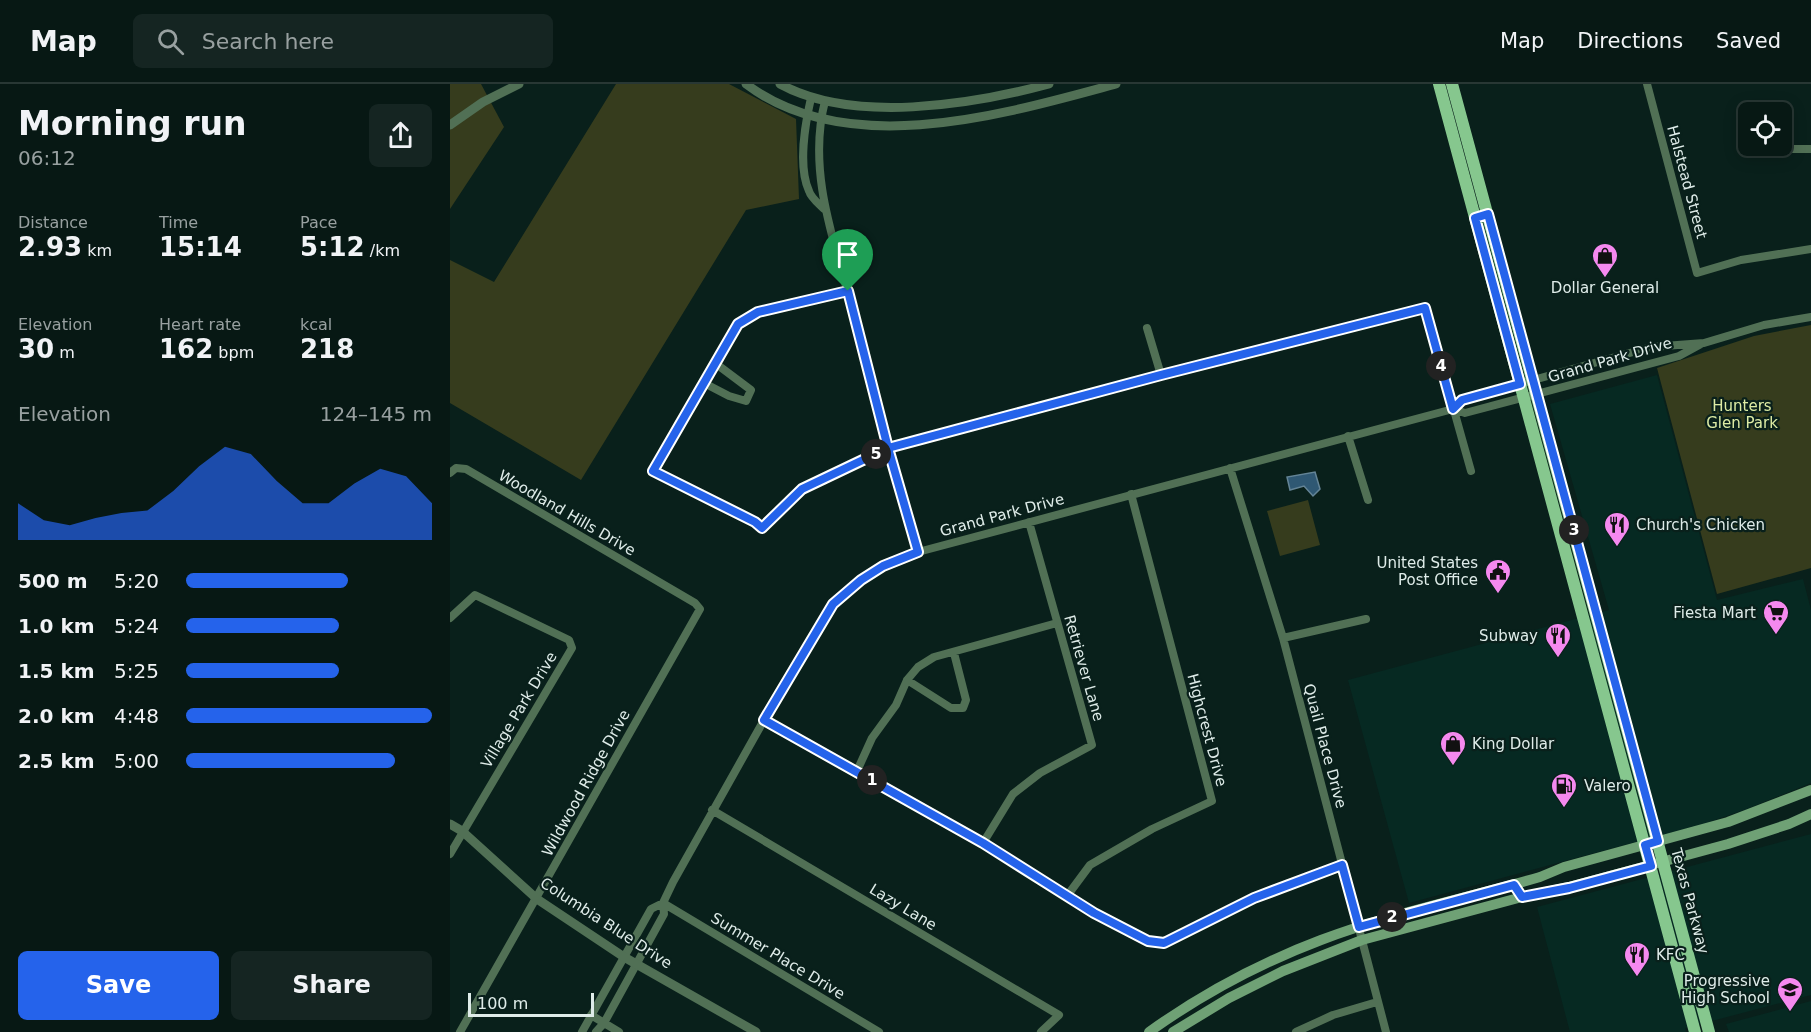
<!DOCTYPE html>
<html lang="en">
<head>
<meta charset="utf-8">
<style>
  :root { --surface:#071814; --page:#152522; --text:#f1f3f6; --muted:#98a0a0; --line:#283734; --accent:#2563eb }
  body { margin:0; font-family:"DejaVu Sans",sans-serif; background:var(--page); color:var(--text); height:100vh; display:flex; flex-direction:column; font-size:22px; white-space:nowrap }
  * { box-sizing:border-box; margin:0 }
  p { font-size:20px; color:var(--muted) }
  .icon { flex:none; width:33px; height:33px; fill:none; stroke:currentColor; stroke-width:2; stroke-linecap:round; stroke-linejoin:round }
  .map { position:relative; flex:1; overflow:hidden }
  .sheet { display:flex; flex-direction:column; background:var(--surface); width:450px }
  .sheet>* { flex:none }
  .fabs { position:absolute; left:1288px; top:18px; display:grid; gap:12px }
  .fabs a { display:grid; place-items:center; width:54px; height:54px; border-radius:9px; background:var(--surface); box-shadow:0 3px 15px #0003,0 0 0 2px var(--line); font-size:30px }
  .scale { position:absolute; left:18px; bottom:15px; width:126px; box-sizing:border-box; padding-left:6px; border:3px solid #dfece9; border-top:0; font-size:16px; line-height:21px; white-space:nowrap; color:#dfece9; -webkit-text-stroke:4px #09201b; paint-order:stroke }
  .pin { position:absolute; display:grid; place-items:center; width:51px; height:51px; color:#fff; margin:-62px -26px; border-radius:50% 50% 50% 0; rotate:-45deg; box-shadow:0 0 6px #0007 }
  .pin .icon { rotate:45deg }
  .km { position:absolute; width:30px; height:30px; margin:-15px; border-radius:50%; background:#222; color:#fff; font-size:16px; line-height:30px; text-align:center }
  .round { display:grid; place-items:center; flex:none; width:63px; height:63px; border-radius:9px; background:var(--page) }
  .head { display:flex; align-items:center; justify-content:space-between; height:102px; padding:0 18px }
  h1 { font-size:33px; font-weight:700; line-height:45px }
  .stats { display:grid; grid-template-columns:repeat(3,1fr); gap:9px; height:102px; padding:6px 18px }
  .stats div { display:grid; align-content:center }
  .stats b { font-size:26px; font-weight:700 }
  .stats small { font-size:16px; font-weight:400 }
  .stats p { font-size:16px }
  .chart { height:168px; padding:12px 18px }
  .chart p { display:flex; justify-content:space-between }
  .chart svg { width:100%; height:108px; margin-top:6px; fill:var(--accent); opacity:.7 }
  .cta { display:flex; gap:12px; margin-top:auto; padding:12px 18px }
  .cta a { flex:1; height:69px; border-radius:9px; background:var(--accent); color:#fff; font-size:24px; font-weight:700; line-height:69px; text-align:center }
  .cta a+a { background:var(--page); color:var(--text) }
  ul { padding:0 18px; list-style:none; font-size:20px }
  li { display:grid; grid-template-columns:96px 72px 1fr; align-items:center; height:45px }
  li i { height:15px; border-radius:8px; background:var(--accent) }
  header { display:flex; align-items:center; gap:36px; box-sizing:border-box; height:84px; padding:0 30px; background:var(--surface); border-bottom:2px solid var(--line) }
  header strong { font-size:28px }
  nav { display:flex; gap:33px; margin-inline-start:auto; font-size:21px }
  .search { width:420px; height:54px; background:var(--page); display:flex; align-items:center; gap:15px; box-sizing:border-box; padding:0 21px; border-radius:9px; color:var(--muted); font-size:22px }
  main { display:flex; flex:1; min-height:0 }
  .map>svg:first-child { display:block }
  .built { fill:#062922 }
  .green { fill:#363c1d }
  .water { fill:#2f5873; stroke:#648496; stroke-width:1.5 }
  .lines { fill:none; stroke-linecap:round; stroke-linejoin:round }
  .minor { stroke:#517055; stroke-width:8 }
  .tertiary { stroke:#517055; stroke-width:9 }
  .secondary { stroke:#6fa175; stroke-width:10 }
  .primary { stroke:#86c78e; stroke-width:12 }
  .route-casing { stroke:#fff; stroke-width:12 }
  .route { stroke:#2563eb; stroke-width:8 }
  .labels { text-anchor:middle; stroke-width:4.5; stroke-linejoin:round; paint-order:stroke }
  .street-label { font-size:15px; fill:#dfece9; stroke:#09201b }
  .poi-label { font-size:15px; fill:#dfece9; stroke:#09201b; text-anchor:start }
  .park-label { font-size:15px; fill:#ddeba4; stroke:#09201b }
</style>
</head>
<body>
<header>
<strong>Map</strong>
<div class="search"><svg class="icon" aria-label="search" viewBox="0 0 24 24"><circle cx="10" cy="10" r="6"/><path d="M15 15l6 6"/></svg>Search here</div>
<nav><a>Map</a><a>Directions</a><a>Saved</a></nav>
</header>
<main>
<section class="sheet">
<div class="head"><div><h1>Morning run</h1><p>06:12</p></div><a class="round"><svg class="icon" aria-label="share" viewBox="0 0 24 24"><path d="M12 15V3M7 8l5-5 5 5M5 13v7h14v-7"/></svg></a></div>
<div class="stats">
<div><p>Distance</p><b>2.93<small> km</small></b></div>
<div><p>Time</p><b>15:14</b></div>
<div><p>Pace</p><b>5:12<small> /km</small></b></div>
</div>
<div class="stats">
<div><p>Elevation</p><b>30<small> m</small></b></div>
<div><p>Heart rate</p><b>162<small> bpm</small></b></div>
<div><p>kcal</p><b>218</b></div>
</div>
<div class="chart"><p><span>Elevation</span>124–145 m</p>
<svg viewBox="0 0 160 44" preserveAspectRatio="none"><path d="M0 44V29L10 36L20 38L30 35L40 33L50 32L60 24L70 14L80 6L90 9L100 20L110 29L120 29L130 21L140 15L150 18L160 29V44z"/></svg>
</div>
<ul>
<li><b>500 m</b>5:20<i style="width:66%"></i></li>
<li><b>1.0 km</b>5:24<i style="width:62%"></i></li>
<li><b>1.5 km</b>5:25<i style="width:62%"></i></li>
<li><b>2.0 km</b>4:48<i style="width:100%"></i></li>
<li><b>2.5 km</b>5:00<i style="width:85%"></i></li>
</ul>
<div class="cta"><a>Save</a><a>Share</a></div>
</section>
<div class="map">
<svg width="1361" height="948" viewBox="0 0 1361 948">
  <rect width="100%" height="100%" fill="#09201b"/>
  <!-- built -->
  <path class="built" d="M1207,291L1267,516L1353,495L1361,526V699L1297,725L1253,740L959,819L898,596L1159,526L1100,320Z
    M1361,750V911L1235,944L1236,948H1120L1087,823Z
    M1361,917V948H1279L1276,940Z"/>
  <!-- green -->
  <path class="green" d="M0,0H31L54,43L0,125Z
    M166,0H279L346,35L349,115L296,126L131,396L0,319V176L44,198Z
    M1361,241V484L1267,510L1207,284L1304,252Z
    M858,416L870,461L830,472L817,427Z"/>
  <!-- water -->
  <path class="water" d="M865,388L870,405L863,412L854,402L840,406L837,393Z"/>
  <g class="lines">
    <!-- minor -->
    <path class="minor" d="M1197,0L1247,189L1291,176L1361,165
      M361,14C355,40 348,83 359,107C361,114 369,120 374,125
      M375,17C356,91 387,164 405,235C425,313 445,390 468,468
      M1339,65H1361
      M398,207L308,228L288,240L203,387L305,438L312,444L353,405L438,364L711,291L975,223L1021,387
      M697,244L711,291
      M254,299L279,312L296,317L301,306L265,279
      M1003,325L1015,329L1229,272L1251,260
      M898,352L918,416
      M780,384L833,554L936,948
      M0,389L6,384L16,385L245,519L250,525L10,948
      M0,534L25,511L119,556L122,564L0,770
      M833,554L916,535
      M457,596L501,624H513L516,616L504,569
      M314,636L533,759L644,829L698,857L714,859L804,814L892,781
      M407,687L422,654L446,621L457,596L468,583L484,573L607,539
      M262,726L609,931L591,948
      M533,759L563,710L590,689L642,661L579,438
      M617,812L640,781L702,745L762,717L681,410
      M213,819L429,948
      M141,931L169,948
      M132,948L201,825L213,819
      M146,948L154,939L214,830L213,819L223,798L314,636L383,520L411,496L433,482L468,468L1003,325L1012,316L1201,263L1254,259L1314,241L1361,233
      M846,948L883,931L927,918"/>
    <!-- tertiary -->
    <path class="tertiary" d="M296,0C398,77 555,30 666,0
      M330,0C403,40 521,21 599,0
      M0,41L33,18L69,0
      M0,740L12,747L87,815L174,873L306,948"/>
    <!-- secondary -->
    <path class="secondary" d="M699,948C752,910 810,879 871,856C942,829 1018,814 1090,793L1114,783L1278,738L1361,706
      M723,948L779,914L833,887L912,856L1072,813L1119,803L1278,760L1339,740L1361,730"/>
    <!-- primary -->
    <path class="primary" d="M989,0L1245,948
      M1002,0L1259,948"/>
  </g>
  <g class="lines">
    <defs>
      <path id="route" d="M398,207L438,364L468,468L433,482L411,496L383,520L314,636L533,759L644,829L698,857L714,859L804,814L892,781L909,843L1064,801L1072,813L1119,804L1201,782L1195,761L1208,757L1038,130L1025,134L1070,300L1012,316L1003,325L975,224L711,291L438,364L352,405L312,444L305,438L203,387L288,240L308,228L398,207"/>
    </defs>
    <!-- route casing -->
    <use href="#route" class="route-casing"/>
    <!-- route -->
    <use href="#route" class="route"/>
  </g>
  <!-- icons -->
  <defs>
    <symbol id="shop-pin" viewBox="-11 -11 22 30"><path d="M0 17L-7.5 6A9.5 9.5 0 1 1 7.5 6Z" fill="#f589ef" stroke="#09201b"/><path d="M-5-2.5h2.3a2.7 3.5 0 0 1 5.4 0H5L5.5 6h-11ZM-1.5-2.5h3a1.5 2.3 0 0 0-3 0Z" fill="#111"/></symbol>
    <symbol id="restaurant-pin" viewBox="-11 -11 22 30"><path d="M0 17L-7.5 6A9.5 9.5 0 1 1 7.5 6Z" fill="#f589ef" stroke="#09201b"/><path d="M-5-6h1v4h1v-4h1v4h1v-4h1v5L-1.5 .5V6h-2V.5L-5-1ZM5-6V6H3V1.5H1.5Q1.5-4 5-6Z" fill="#111"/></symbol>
    <symbol id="civic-pin" viewBox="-11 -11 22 30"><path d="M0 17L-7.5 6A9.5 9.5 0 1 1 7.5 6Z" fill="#f589ef" stroke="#09201b"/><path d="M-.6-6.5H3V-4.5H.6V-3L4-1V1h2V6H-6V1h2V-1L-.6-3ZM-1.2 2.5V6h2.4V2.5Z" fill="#111"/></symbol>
    <symbol id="supermarket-pin" viewBox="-11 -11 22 30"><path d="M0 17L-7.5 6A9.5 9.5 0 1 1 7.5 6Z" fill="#f589ef" stroke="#09201b"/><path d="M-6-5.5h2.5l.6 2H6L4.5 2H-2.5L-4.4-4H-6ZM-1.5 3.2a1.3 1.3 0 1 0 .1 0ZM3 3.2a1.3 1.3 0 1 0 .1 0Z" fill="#111"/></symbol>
    <symbol id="fuel-pin" viewBox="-11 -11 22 30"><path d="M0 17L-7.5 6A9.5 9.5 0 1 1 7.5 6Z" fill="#f589ef" stroke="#09201b"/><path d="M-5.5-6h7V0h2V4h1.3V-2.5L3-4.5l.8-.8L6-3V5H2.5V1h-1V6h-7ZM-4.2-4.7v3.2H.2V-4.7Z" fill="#111"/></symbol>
    <symbol id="school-pin" viewBox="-11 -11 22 30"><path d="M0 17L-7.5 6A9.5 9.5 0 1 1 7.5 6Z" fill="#f589ef" stroke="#09201b"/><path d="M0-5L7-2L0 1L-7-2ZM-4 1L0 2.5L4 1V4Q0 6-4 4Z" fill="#111"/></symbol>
  </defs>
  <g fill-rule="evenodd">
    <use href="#shop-pin" x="1140" y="157" width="30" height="40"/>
    <use href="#restaurant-pin" x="1152" y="426" width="30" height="40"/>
    <use href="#civic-pin" x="1033" y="473" width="30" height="40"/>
    <use href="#supermarket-pin" x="1311" y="514" width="30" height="40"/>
    <use href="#restaurant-pin" x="1093" y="537" width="30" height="40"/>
    <use href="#shop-pin" x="988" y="645" width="30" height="40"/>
    <use href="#fuel-pin" x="1099" y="687" width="30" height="40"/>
    <use href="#restaurant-pin" x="1172" y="856" width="30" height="40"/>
    <use href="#school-pin" x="1325" y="891" width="30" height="40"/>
  </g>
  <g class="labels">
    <!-- street labels -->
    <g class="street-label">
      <text transform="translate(1237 98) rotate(75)" y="5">Halstead Street</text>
      <text transform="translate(1160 276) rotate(-16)" y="5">Grand Park Drive</text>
      <text transform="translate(117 429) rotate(30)" y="5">Woodland Hills Drive</text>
      <text transform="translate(552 431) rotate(-15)" y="5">Grand Park Drive</text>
      <text transform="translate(634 584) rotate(74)" y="5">Retriever Lane</text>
      <text transform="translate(69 626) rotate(-59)" y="5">Village Park Drive</text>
      <text transform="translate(757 646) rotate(75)" y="5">Highcrest Drive</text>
      <text transform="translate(875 662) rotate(75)" y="5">Quail Place Drive</text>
      <text transform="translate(136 699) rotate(-61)" y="5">Wildwood Ridge Drive</text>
      <text transform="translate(1240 817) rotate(75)" y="5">Texas Parkway</text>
      <text transform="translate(453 823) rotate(31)" y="5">Lazy Lane</text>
      <text transform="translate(156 839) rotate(33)" y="5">Columbia Blue Drive</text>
      <text transform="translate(328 872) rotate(31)" y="5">Summer Place Drive</text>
    </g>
    <!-- poi labels -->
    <g class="poi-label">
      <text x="1155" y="209" text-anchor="middle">Dollar General</text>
      <text x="1186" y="446">Church's Chicken</text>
      <text x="1028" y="484" text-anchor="end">United States<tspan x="1028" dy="17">Post Office</tspan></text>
      <text x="1306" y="534" text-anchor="end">Fiesta Mart</text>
      <text x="1088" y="557" text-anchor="end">Subway</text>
      <text x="1022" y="665">King Dollar</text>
      <text x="1134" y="707">Valero</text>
      <text x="1206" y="876">KFC</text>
      <text x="1320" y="902" text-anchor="end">Progressive<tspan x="1320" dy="17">High School</tspan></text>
    </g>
    <!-- park labels -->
    <g class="park-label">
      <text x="1292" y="327">Hunters<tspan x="1292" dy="17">Glen Park</tspan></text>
    </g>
  </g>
</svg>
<div class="fabs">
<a><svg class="icon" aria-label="locate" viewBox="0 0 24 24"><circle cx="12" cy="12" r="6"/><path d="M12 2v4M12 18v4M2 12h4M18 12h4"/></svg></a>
</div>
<div class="scale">100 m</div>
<div class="pin" style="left:398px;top:207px;background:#1e9e55"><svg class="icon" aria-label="arrive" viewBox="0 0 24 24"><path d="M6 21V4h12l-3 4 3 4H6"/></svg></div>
<b class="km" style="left:422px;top:696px">1</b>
<b class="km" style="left:942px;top:833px">2</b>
<b class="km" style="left:1124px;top:446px">3</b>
<b class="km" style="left:991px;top:282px">4</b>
<b class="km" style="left:426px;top:370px">5</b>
</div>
</main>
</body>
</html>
